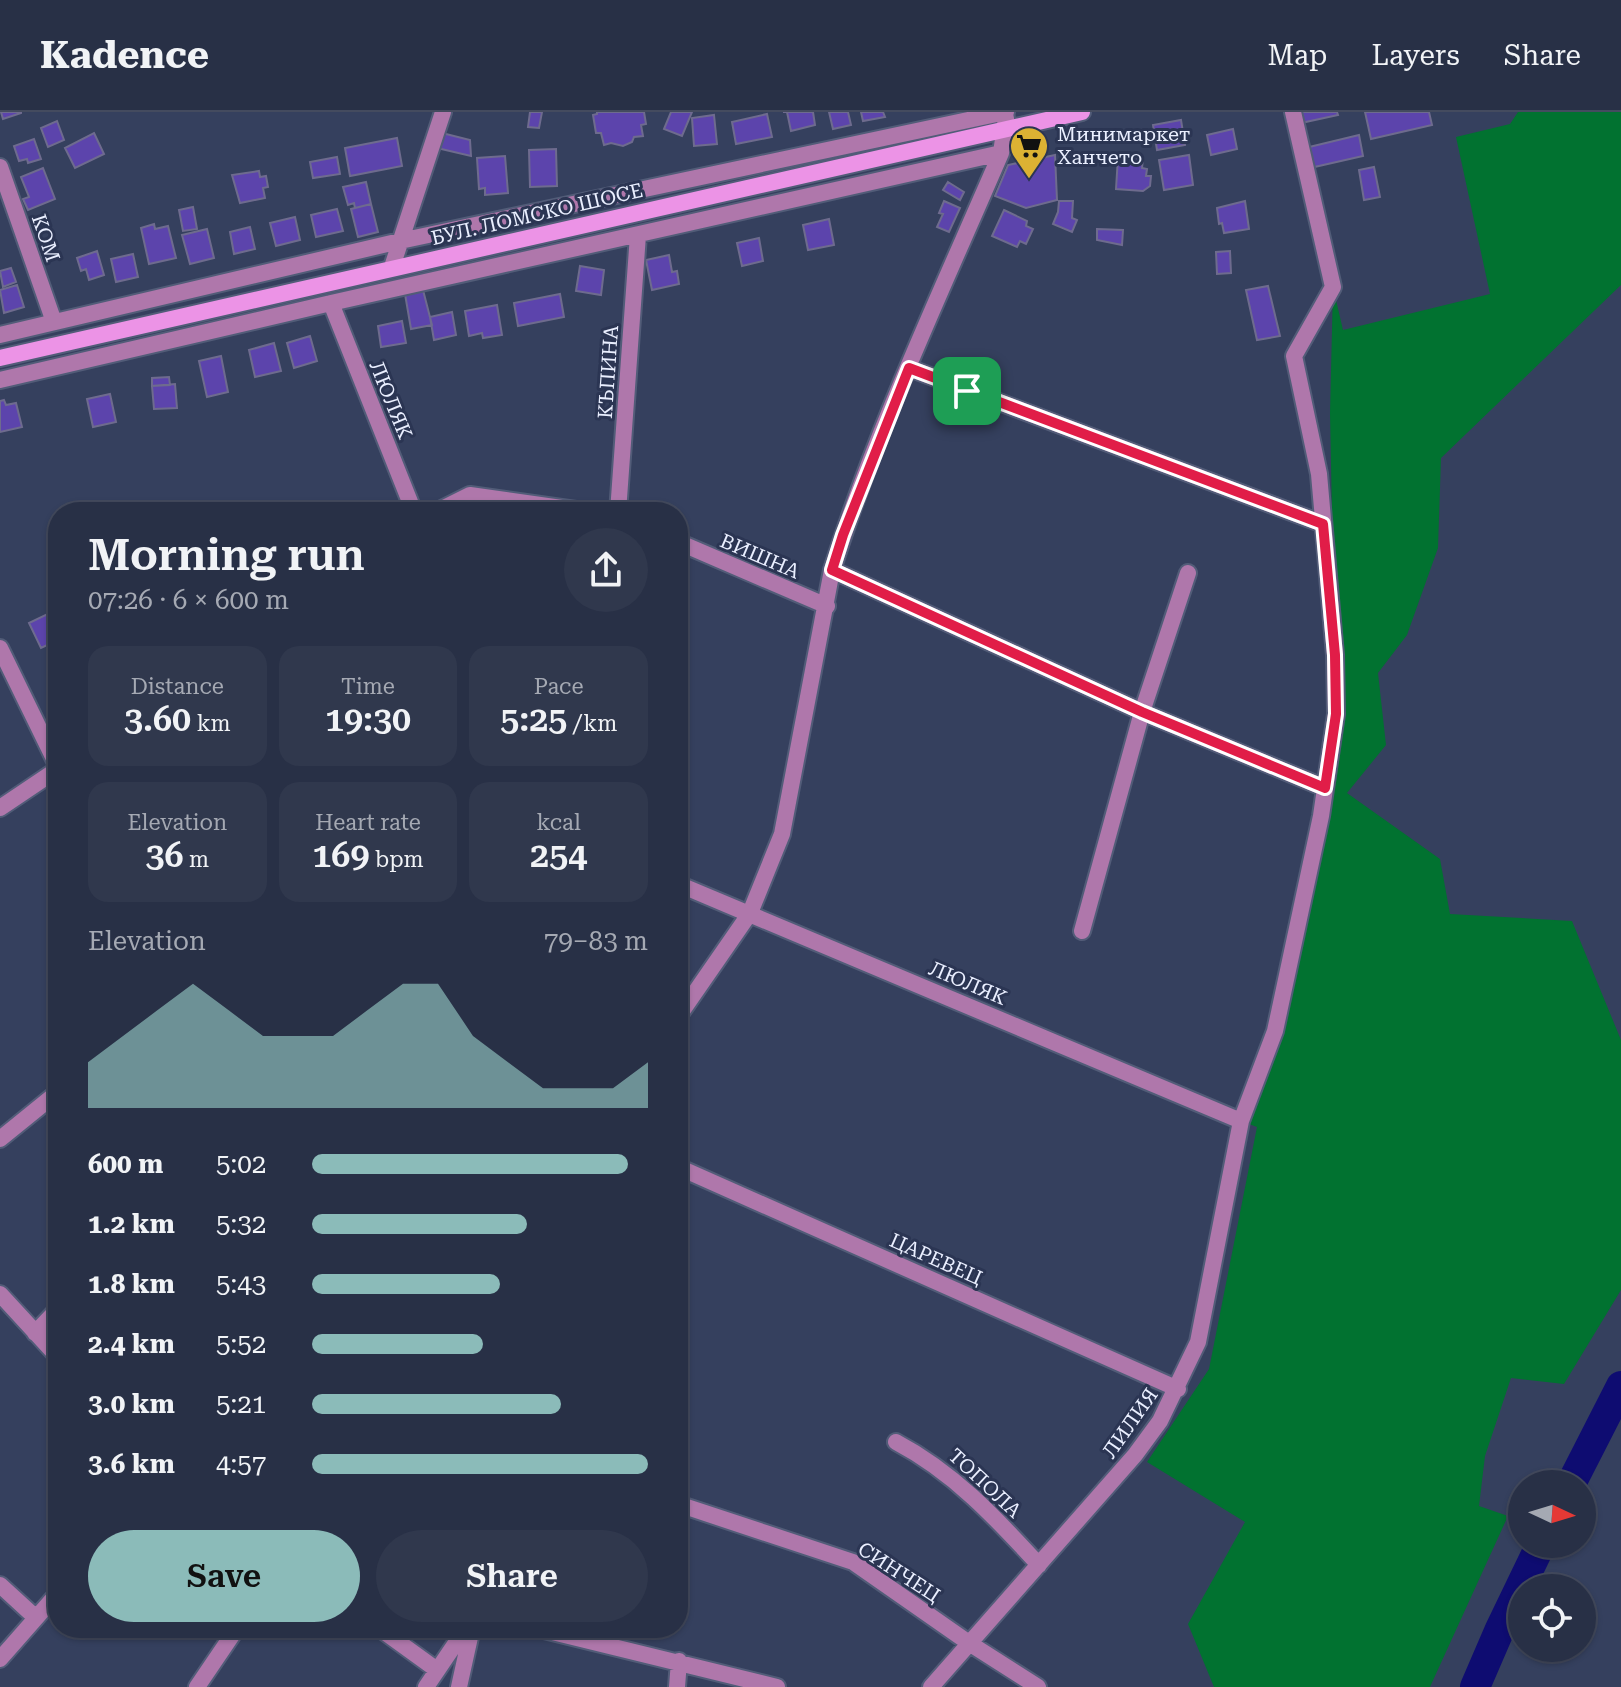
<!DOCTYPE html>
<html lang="en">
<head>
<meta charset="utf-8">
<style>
  :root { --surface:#283046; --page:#30384d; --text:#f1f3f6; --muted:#a5a9b3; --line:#444b5f; --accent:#8bbbb9 }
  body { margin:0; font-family:"Roboto Serif",serif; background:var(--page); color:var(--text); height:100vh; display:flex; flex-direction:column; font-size:30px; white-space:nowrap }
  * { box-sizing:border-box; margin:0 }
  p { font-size:26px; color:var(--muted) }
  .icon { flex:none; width:44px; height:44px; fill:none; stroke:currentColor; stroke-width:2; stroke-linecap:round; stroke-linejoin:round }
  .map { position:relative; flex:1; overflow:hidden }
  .panel { position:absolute; left:48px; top:390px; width:640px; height:1136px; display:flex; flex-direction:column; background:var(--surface); border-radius:32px; box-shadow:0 2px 6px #0004,0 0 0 2px var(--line) }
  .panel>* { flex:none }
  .needle { width:52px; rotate:94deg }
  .buttons { position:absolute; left:1508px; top:1358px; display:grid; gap:16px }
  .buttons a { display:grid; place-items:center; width:88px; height:88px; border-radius:50%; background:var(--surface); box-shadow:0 2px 6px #0004,0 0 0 2px var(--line); font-size:40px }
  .pin { position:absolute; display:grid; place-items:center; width:68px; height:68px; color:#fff; margin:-34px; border-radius:16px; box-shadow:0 4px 12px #0006 }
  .round { display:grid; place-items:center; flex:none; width:84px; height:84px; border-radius:42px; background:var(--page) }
  .head { display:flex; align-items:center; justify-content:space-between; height:136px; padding:0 40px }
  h1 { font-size:44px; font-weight:600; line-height:60px }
  .figures { display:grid; grid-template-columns:repeat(3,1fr); gap:12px; height:136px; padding:8px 40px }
  .figures div { display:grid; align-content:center; border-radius:20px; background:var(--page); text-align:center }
  .figures b { font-size:34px; font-weight:600 }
  .figures small { font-size:22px; font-weight:400 }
  .figures p { font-size:22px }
  .chart { height:224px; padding:16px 40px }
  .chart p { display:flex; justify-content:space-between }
  .chart svg { width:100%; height:144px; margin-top:8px; fill:var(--accent); opacity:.7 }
  .cta { display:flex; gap:16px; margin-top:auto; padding:16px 40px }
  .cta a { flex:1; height:92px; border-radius:48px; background:var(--accent); color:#111; font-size:32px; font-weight:600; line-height:92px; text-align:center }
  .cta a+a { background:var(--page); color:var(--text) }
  ul { padding:0 40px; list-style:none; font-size:26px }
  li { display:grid; grid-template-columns:128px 96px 1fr; align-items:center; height:60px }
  li i { height:20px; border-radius:10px; background:var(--accent) }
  header { display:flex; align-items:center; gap:48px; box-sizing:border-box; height:112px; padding:0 40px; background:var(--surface); border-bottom:2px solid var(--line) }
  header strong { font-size:38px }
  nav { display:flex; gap:44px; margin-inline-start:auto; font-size:28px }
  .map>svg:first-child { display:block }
  .green { fill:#017230 }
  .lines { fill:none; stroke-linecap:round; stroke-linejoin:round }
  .river { stroke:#0e0c71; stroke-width:30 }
  .building { fill:#5c44ac; stroke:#6e6b8e; stroke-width:2 }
  .minor-casing { stroke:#525c78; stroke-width:20 }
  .secondary-casing { stroke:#525c78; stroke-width:20 }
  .minor { stroke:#af77ab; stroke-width:16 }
  .secondary { stroke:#ec93e6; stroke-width:16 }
  .route-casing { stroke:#fff; stroke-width:16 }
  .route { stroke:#e11d48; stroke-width:10 }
  .labels { text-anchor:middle; stroke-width:6; stroke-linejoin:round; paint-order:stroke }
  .poi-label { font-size:20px; fill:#eaefff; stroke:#2b3553; text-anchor:start }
  .street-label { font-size:20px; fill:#eaefff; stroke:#2b3553 }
</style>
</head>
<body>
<header>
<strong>Kadence</strong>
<nav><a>Map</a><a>Layers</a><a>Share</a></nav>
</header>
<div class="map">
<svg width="1621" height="1575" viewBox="0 0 1621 1575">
  <rect width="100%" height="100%" fill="#35405e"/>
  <!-- green -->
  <path class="green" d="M1518,0H1621V173L1441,346L1438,436L1407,523L1378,561L1386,633L1347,681L1440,747L1450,802L1572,809L1621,928V1178L1564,1272L1511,1266L1485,1344L1479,1394L1508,1404L1430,1575H1214L1188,1512L1245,1410L1147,1350L1209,1257L1257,1015L1241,1009L1275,919L1336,602L1330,301L1333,175L1343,218L1490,182L1456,25L1510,12Z"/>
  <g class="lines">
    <!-- river -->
    <path class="river" d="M1571,1372L1621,1274
      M1475,1575L1500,1517L1541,1432"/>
  </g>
  <!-- building -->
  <path class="building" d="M1,0H21V1L3,7Z
    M530,0H542L539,16L528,15Z
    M597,0H644L646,12L641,13L643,24L634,25L632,30L623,34L611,31L604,33L601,21H596L593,3L597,2Z
    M671,0H692L682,24L664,17Z
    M783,0H813L815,13L791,19L787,0Z
    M829,0H848L851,13L833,17Z
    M861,0H883L885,5L863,9Z
    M1299,0H1337L1338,3L1301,11Z
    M1365,0H1429L1432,13L1371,27Z
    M767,2L772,25L736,32L732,10Z
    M714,3L717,32L694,34L692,6Z
    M1181,8L1185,33L1157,38L1153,13Z
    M57,9L64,28L48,35L41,16Z
    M1233,17L1237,37L1211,43L1207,23Z
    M94,21L104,42L75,56L65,36Z
    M442,21L470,28L471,44L437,36Z
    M1359,23L1363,44L1310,56L1305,36Z
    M397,26L402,54L350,64L345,36Z
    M34,27L41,47L28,51L27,47L19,49L14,34Z
    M556,37L557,74L530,75L529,38Z
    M1055,43L1057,88L1026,96L995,84L1008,53Z
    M1189,43L1193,73L1164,78L1159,48Z
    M505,44L508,81L485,83V76L479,77L477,46Z
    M337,45L340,62L313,66L310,50Z
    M1118,45L1143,47L1142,56L1147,57L1146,64H1151L1150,74L1143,79L1116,77Z
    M1374,55L1380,85L1364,88L1359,58Z
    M43,56L55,87L28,98L23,87L29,85L21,65Z
    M259,59L260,65L266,64L268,75L263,76L265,86L240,91L232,63Z
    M366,70L371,92L355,96L354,91L348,93L343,75Z
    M948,70L964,80L960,88L943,78Z
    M944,89L960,96L949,120L937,115L943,102L939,101Z
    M1059,89H1073L1072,106L1077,108L1072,120L1053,112L1058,100Z
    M1245,89L1249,117L1224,121L1222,111L1219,112L1217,96Z
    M371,92L378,120L358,125L351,97Z
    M193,95L197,117L183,119L179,98Z
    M337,97L343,119L316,125L311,103Z
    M1004,98L1027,109L1026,114L1033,117L1026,132L1020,129L1017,135L992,124Z
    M295,105L300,128L276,134L270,111Z
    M829,107L834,133L808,138L803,113Z
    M154,112L155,117L168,114L176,146L149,152L141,116Z
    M250,115L255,137L234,142L230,120Z
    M207,117L214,146L190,152L182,123Z
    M1097,117L1123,118L1122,133L1097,128Z
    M759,126L763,149L742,154L737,131Z
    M97,139L104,163L89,168L86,157L81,159L77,146Z
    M1230,139L1231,161L1217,162L1216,140Z
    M133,142L138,165L116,170L111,147Z
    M669,143L672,160L677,159L679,172L652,178L646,148Z
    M580,154L604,158L601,183L576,179Z
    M11,156L16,170L3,175L0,159Z
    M17,173L24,195L4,201L0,178Z
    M1268,174L1280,224L1257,228L1246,178Z
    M423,178L432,213L411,217L405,182Z
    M560,182L564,205L518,214L514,191Z
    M497,193L502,223L483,226L482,221L469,224L465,199Z
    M452,200L456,223L434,228L430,205Z
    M402,209L406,231L381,235L378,214Z
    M310,224L317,249L294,256L287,231Z
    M274,231L281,259L255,265L249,238Z
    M221,244L228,280L207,285L199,249Z
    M169,265L170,273L152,274V266Z
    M175,272L177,296L154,297L152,274Z
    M110,282L116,310L93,315L87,287Z
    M4,288L6,293L16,291L22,315L0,320V289Z
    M58,497V528L41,536L29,511Z"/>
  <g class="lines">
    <defs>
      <path id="minor" d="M0,55L54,210
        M392,155L443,0
        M331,191L414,400
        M0,223L400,129L1006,0
        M909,256L1323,412
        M0,268L331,191L1001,41
        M436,400L470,383L590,400
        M618,400L638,123
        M678,430L827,494
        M832,458L1142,600L1325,676
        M0,536L58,655
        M0,696L58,657
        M678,772L1241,1009
        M1082,819L1142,600L1188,461
        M678,905L750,801L782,722L832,458C877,315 942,178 1001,41L1006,6
        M0,1027L58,980
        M678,1055L1178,1277
        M0,1182L58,1245
        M35,1221L58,1197
        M896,1330C953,1360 995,1405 1039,1453
        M678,1392L853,1450L969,1531L1038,1575
        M0,1473L35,1505
        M379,1516L437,1558
        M536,1516L777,1575
        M0,1547L58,1481
        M197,1575L237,1516
        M426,1575L466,1516
        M459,1575L472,1516
        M677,1575L679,1549
        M931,1575L1135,1343L1160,1309L1198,1230L1241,1009L1275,919L1321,704L1336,602L1335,543L1319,362L1294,244L1333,175L1293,0"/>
      <path id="secondary" d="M0,246L1082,0"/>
    </defs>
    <!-- minor casing -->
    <use href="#minor" class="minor-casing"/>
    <!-- secondary casing -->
    <use href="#secondary" class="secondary-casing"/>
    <!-- minor -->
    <use href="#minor" class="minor"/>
    <!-- secondary -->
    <use href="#secondary" class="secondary"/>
  </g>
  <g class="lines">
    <defs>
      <path id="route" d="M909,256L1323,412L1335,543L1336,602L1325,676L1142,600L832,458L843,423Z"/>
    </defs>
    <!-- route casing -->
    <use href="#route" class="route-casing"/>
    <!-- route -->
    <use href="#route" class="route"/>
  </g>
  <!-- icons -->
  <defs>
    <symbol id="supermarket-pin" viewBox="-11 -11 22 30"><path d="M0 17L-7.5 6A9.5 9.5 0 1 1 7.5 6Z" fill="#dcb233" stroke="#2b3553"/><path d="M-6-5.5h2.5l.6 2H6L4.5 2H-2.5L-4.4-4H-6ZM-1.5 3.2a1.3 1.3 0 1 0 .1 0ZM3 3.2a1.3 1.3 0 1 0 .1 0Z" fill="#111"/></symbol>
  </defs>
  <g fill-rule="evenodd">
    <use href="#supermarket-pin" x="1007" y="12" width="44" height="60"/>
  </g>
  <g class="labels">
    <!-- poi labels -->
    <g class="poi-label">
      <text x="1057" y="29">Минимаркет<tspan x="1057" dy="23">Ханчето</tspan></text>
    </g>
    <!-- street labels -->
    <g class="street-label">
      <text transform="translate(537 102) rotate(-13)" y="7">БУЛ. ЛОМСКО ШОСЕ</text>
      <text transform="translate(46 126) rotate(71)" y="7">КОМ</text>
      <text transform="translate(608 260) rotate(-86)" y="7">КЪПИНА</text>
      <text transform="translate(391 288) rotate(68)" y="7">ЛЮЛЯК</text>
      <text transform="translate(760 444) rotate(23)" y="7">ВИШНА</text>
      <text transform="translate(968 871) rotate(23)" y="7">ЛЮЛЯК</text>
      <text transform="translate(936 1147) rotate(24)" y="7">ЦАРЕВЕЦ</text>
      <text transform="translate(1130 1311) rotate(-55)" y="7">ЛИЛИЯ</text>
      <text transform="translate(985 1371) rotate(43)" y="7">ТОПОЛА</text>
      <text transform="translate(899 1460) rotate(33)" y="7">СИНЧЕЦ</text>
    </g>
  </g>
</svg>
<div class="buttons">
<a><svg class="needle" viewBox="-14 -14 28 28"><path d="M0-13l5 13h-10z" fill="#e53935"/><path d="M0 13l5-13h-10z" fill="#a5a9b3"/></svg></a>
<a><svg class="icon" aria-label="locate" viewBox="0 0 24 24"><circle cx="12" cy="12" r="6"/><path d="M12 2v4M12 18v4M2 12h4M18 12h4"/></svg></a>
</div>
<div class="pin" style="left:967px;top:279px;background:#1e9e55"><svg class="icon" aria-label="arrive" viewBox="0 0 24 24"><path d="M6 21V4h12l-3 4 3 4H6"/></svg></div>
<section class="panel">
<div class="head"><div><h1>Morning run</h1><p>07:26 · 6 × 600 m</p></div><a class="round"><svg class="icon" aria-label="share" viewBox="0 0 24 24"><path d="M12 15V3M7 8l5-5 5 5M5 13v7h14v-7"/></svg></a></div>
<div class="figures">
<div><p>Distance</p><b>3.60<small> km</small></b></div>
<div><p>Time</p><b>19:30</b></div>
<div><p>Pace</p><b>5:25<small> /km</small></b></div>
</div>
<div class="figures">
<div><p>Elevation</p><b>36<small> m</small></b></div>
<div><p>Heart rate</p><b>169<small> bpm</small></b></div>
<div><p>kcal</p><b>254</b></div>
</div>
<div class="chart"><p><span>Elevation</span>79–83 m</p>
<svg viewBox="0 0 160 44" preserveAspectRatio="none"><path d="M0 44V30L10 22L20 14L30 6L40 14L50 22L60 22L70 22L80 14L90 6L100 6L110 22L120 30L130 38L140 38L150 38L160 30V44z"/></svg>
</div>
<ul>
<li><b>600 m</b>5:02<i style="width:94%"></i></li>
<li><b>1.2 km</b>5:32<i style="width:64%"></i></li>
<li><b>1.8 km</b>5:43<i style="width:56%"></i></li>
<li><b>2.4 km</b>5:52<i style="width:51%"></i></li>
<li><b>3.0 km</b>5:21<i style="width:74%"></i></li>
<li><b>3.6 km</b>4:57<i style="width:100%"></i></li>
</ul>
<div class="cta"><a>Save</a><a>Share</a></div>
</section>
</div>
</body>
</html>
